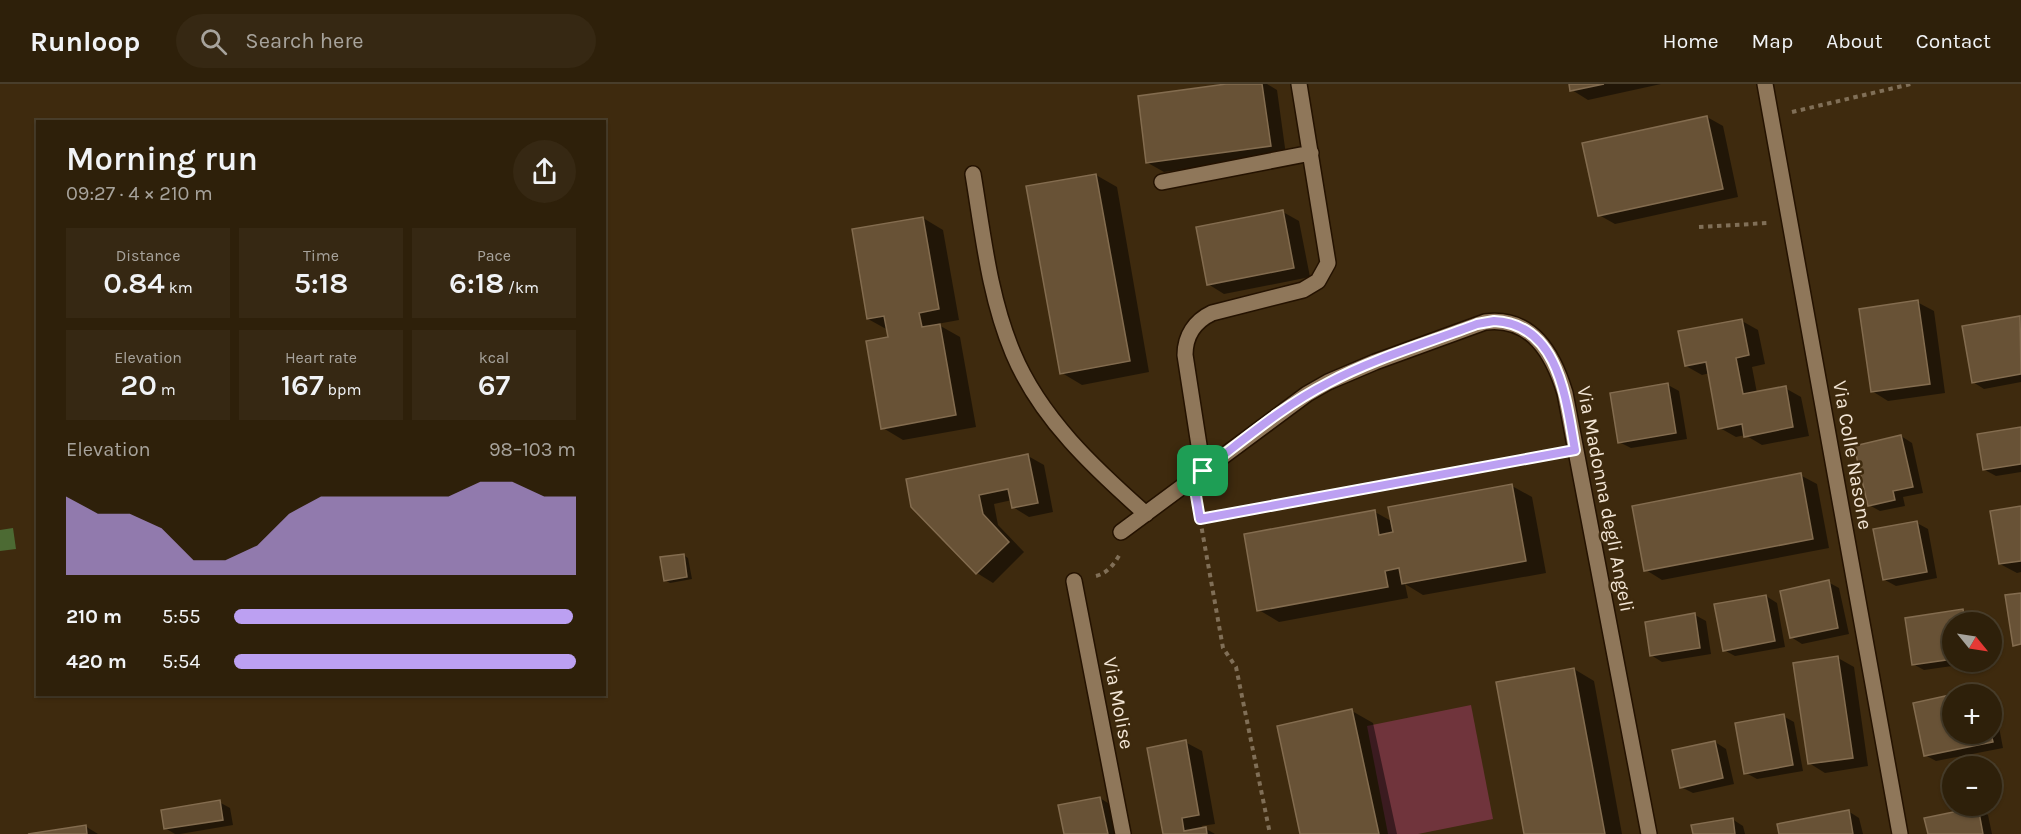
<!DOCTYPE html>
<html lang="en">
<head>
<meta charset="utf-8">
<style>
  :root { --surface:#2e200a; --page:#362813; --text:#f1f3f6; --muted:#a7a39c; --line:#493e2b; --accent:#bca0f2 }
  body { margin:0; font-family:Karla,sans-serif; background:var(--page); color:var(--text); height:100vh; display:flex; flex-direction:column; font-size:22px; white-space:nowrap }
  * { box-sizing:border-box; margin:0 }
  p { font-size:20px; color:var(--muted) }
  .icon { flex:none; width:33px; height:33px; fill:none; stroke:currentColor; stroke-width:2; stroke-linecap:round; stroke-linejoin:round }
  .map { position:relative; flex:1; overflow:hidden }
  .sheet { position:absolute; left:36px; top:36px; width:570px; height:576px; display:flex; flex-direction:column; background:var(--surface); border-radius:0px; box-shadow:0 2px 4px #0004,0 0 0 2px var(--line) }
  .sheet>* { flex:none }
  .needle { width:39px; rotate:120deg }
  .fabs { position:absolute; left:1942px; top:528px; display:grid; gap:12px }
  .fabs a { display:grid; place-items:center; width:60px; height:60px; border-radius:50%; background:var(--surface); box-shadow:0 2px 4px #0004,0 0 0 2px var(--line); font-size:30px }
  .pin { position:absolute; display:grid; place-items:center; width:51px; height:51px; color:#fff; margin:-26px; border-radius:12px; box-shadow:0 3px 9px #0006 }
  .round { display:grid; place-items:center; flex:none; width:63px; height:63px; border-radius:32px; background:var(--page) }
  .headline { display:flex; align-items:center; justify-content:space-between; height:102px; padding:0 30px }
  h1 { font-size:33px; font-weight:600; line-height:45px }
  .metrics { display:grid; grid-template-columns:repeat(3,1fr); gap:9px; height:102px; padding:6px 30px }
  .metrics div { display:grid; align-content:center; border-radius:0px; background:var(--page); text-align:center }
  .metrics b { font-size:30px; font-weight:600 }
  .metrics small { font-size:16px; font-weight:400 }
  .metrics p { font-size:16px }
  .chart { height:168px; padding:12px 30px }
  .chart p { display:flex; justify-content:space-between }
  .chart svg { width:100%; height:108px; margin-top:6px; fill:var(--accent); opacity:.7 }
  ul { padding:0 30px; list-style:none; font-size:20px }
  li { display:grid; grid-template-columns:96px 72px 1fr; align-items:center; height:45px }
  li i { height:15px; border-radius:8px; background:var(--accent) }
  header { display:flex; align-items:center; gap:36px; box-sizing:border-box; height:84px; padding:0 30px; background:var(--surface); border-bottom:2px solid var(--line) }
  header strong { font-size:28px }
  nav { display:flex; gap:33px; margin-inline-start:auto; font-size:21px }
  .search { width:420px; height:54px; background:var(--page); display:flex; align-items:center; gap:15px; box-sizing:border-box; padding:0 21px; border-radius:33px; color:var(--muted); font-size:22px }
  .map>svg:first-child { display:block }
  .green { fill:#70343c }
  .water { fill:#4c6a33 }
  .shadow { fill:#0007 }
  .building { fill:#685236; stroke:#836c4f; stroke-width:1.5 }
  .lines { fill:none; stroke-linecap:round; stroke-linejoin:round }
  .street-casing { stroke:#241200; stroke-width:18 }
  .path { stroke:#806f57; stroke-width:4; stroke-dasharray:4.5 4.5; stroke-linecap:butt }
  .street { stroke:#8f775a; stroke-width:15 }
  .route-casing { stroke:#fff; stroke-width:12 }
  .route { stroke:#bca0f2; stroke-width:8 }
  .labels { text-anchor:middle; stroke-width:5; stroke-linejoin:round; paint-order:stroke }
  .street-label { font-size:20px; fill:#f3e6d6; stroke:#3e2a0e }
</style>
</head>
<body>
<header>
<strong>Runloop</strong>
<div class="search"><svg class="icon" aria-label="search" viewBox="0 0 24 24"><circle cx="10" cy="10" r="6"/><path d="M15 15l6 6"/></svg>Search here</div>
<nav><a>Home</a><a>Map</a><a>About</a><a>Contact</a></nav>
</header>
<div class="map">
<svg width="2021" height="750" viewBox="0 0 2021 750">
  <rect width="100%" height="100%" fill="#3e2a0e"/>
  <!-- green -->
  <path class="green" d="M1471,621L1493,735L1418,750H1388L1367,642Z"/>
  <!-- water -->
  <path class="water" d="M13,444L16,465L0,467V446Z"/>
  <!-- shadow -->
  <path class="shadow" d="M1237,0H1267L1277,6L1286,71L1164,88L1148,79Z
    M1571,0H1661L1588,16L1572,6Z
    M1707,33L1723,42L1738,113L1615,140L1599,131Z
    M1096,91L1117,103L1149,288L1082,301L1062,289Z
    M1283,128L1299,137L1310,193L1224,210L1208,200Z
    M923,134L943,146L959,236L937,240L960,253L976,343L903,356L883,344L890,254L888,246L868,235Z
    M1917,218L1934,227L1945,309L1888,317L1872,307Z
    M2019,233L2021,234V298L1984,305L1973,298Z
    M1742,237L1758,246L1765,280L1752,283L1757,309L1785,304L1801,313L1809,352L1762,361L1745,351L1736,353L1720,344L1710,289L1702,291L1686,282Z
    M1668,301L1679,307L1687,355L1631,364L1619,358Z
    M2021,344V388L1996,392L1985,386Z
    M1901,352L1912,359L1923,409L1903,413L1905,422L1880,427L1869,421Z
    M1028,372L1044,381L1053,428L1029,433L1013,423L1012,416L994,420L998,441L1024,468L993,499L977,489L913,422Z
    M1800,391L1817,400L1829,464L1662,496L1646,486Z
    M1512,402L1532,413L1546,489L1423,511L1405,500L1408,514L1279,538L1259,526L1375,428L1393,438Z
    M2021,423V488L2017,489L2000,480Z
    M1917,439L1928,445L1937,494L1896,502L1885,496Z
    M683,471L688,474L692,495L670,499L665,496Z
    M1828,498L1839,504L1849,550L1802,560L1791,553Z
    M1766,512L1777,519L1785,563L1735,572L1724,566Z
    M1962,527L1973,533L1974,538H1953V578H1980L1924,586L1913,580Z
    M1695,531L1706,537L1711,570L1662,578L1651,571Z
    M1838,574L1854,583L1868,682L1825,689L1809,679Z
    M1574,585L1594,597L1622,750H1526Z
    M1982,606L1990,610H1959Z
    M1953,612V650H1992L1993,612L2003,664L1936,677L1925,671Z
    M1352,627L1373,639L1397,750H1302Z
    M1783,632L1794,638L1803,687L1757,695L1746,689Z
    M1185,658L1202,667L1215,740L1201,742L1215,750H1164Z
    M1715,658L1726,665L1734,700L1693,709L1681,703Z
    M1100,714L1111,721L1117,750H1066Z
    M219,718L230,724L233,741L180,750H175L165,744Z
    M1977,725L1988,731L1992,750H1929Z
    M1848,727L1859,734L1863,750H1781Z
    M1732,735L1743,742L1745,750H1694Z
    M85,742L98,750H38Z"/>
  <!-- building -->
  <path class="building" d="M1226,0H1262L1271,62L1146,79L1138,12Z
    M1569,0H1604L1570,7Z
    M1707,32L1723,105L1598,132L1582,59Z
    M1096,90L1130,277L1060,290L1026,102Z
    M1283,126L1294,184L1207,201L1196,143Z
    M923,133L939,225L919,229L922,243L940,240L956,331L881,345L866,257L888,253L884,232L867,235L852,145Z
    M1918,216L1930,300L1871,308L1859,225Z
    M2020,232L2021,290L1972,299L1962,242Z
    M1742,235L1749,271L1736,274L1743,310L1786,302L1793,343L1744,353L1742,340L1718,345L1706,278L1685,282L1678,247Z
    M1668,299L1676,349L1618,359L1610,309Z
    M2021,343V380L1983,386L1977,350Z
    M1901,351L1913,403L1893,407L1895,416L1868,422L1854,362Z
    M1028,370L1038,419L1012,424L1008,405L979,411L983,430L1009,458L976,490L911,423L906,395Z
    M1801,389L1813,455L1644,487L1632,422Z
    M1512,400L1526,477L1402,500L1399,484L1385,487L1388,503L1257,527L1244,450L1375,426L1379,451L1393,448L1388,423Z
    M2021,422V477L1999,480L1990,427Z
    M1917,437L1927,488L1883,496L1873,445Z
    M684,470L687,493L664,497L660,473Z
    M1829,496L1838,544L1790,554L1780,507Z
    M2021,509V560L2013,562L2005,511Z
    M1766,511L1775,557L1723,567L1714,520Z
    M1963,525L1965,538H1953V575L1912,581L1905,534Z
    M1695,529L1700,564L1650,572L1645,538Z
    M1838,572L1853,674L1808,680L1793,579Z
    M1574,584L1605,750H1524L1496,598Z
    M1982,604L1983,610H1953V650H1991L1993,658L1924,672L1913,619Z
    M1352,625L1379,750H1300L1277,642Z
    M1784,630L1793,681L1744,690L1735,639Z
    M1186,656L1199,731L1182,734L1184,747L1206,743L1207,750H1163L1147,664Z
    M1715,657L1723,694L1680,704L1672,666Z
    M1100,713L1108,750H1064L1058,721Z
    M220,716L223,736L164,745L161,726Z
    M1978,723L1983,750H1928L1924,734Z
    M1849,726L1853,750H1779L1777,740Z
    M1733,734L1735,750H1693L1691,741Z
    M86,741L87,750H28Z"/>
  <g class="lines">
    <defs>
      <path id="street" d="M1765,0L1900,750
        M973,90C983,150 989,212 1013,269C1040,334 1094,384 1146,430
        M1162,98L1311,69
        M1203,387L1185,271C1185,252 1195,237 1212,229L1303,206L1318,197L1328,179L1299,0
        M1121,448L1307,310L1328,298L1375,278L1485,238C1532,232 1553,270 1565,309L1649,750
        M1074,497L1123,750"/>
    </defs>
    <!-- street casing -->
    <use href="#street" class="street-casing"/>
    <!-- path -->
    <path class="path" d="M1792,28L1911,0
      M1699,143L1768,139
      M1197,418L1223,564L1236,583L1270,750
      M1200,435L1554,370
      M1096,492C1108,489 1114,480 1120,470"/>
    <!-- street -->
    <use href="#street" class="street"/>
  </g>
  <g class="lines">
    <defs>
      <path id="route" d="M1494,237C1560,240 1566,317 1575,366L1200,435L1193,394C1237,362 1279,324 1328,299C1375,274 1427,259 1477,240Z"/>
    </defs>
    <!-- route casing -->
    <use href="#route" class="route-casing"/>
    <!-- route -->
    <use href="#route" class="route"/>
  </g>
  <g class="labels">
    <!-- street labels -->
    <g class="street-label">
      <text transform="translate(1853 371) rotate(80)" y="7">Via Colle Nasone</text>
      <text transform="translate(1606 415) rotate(79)" y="7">Via Madonna degli Angeli</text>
      <text transform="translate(1119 619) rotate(79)" y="7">Via Molise</text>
    </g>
  </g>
</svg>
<div class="fabs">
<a><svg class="needle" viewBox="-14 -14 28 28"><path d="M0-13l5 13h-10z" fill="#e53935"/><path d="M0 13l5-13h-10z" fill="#a7a39c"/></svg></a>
<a>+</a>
<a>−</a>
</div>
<div class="pin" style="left:1203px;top:387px;background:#1e9e55"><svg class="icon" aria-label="arrive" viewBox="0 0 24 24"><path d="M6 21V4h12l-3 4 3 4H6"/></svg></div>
<section class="sheet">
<div class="headline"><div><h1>Morning run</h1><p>09:27 · 4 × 210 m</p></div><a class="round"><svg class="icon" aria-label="share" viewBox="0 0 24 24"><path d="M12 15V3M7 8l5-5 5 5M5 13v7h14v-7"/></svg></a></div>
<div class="metrics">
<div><p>Distance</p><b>0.84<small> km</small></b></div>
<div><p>Time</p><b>5:18</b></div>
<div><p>Pace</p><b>6:18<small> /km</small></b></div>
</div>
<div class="metrics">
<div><p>Elevation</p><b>20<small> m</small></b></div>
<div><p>Heart rate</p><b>167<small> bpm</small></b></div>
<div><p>kcal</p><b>67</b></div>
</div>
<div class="chart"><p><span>Elevation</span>98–103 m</p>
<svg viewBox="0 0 160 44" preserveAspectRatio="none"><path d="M0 44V12L10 19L20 19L30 25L40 38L50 38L60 32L70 19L80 12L90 12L100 12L110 12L120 12L130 6L140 6L150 12L160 12V44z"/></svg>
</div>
<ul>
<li><b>210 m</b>5:55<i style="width:99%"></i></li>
<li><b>420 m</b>5:54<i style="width:100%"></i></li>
</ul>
</section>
</div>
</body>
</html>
